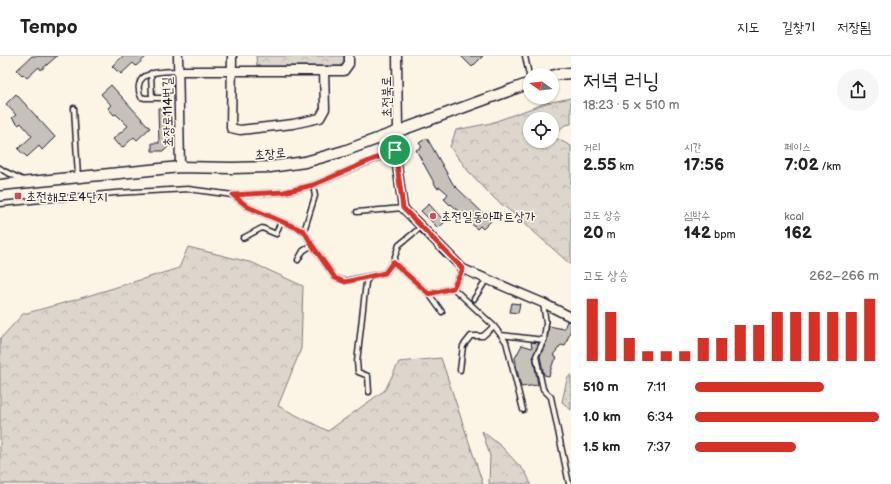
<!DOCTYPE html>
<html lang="ko">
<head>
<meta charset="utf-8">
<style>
  :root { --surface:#fff; --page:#f6f6f6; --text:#222; --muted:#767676; --line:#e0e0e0; --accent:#d93025 }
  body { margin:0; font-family:"Balsamiq Sans","Poor Story",sans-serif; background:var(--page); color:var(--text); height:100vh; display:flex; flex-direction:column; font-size:15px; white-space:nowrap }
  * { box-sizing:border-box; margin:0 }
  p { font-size:13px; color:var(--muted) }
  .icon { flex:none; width:22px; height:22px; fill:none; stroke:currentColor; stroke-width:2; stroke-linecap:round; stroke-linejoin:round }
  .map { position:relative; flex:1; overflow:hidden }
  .drawer { display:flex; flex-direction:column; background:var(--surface); width:320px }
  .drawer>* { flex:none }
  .needle { width:26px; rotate:284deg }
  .tools { position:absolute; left:523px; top:12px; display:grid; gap:8px }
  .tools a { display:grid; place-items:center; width:36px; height:36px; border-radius:50%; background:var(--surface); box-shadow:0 1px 3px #0004; font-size:20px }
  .pin { position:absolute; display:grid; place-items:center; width:34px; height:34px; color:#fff; margin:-17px; border:2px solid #fff; border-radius:50%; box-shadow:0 1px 4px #0007 }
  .round { display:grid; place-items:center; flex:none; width:42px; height:42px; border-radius:21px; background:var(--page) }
  .headline { display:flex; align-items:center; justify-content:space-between; height:68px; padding:0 12px }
  h1 { font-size:22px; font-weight:600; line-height:30px }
  .metrics { display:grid; grid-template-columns:repeat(3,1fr); gap:6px; height:68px; padding:4px 12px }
  .metrics div { display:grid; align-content:center }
  .metrics b { font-size:17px; font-weight:600 }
  .metrics small { font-size:11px; font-weight:400 }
  .metrics p { font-size:11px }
  .chart { height:112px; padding:8px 12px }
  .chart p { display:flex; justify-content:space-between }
  .chart svg { width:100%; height:72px; margin-top:4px; stroke:var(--accent); stroke-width:6 }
  ul { padding:0 12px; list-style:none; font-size:13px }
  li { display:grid; grid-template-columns:64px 48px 1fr; align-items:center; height:30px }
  li i { height:10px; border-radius:5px; background:var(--accent) }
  header { display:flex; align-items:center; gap:24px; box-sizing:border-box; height:56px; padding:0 20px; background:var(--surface); border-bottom:1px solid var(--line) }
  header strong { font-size:19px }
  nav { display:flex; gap:22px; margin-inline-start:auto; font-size:14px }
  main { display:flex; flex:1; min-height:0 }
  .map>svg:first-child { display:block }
  .grass { fill:url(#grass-dots); stroke:#7f7c84 }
  .forest { fill:url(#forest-crowns); stroke:#7f7c84 }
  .building { fill:#c6c1bb; stroke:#22223b }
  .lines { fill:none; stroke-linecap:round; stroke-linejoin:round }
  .service-casing { stroke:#22223b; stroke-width:7 }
  .minor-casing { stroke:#22223b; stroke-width:11 }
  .tertiary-casing { stroke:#22223b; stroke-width:13 }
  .service { stroke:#fcf5e5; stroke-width:4 }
  .minor { stroke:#fcf5e5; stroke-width:8 }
  .tertiary { stroke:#fcf5e5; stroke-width:10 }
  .route-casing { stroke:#fff; stroke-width:8 }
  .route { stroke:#d93025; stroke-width:5 }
  .poi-dot { fill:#d1495b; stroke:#fcf5e5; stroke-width:1.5 }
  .labels { text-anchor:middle; stroke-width:3.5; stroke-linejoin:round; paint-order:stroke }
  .street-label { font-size:13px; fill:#22223b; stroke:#fcf5e5 }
  .poi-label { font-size:13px; fill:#22223b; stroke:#fcf5e5; text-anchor:start }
</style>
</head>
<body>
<header>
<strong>Tempo</strong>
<nav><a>지도</a><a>길찾기</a><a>저장됨</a></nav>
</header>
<main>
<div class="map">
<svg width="571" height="428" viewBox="0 0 571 428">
  <defs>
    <pattern id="grass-dots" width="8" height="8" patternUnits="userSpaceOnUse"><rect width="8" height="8" fill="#dcd6cc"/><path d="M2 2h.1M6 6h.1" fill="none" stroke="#bcb7b0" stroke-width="1.8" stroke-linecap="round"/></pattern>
    <pattern id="forest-crowns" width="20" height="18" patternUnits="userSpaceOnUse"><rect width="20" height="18" fill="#dcd6cc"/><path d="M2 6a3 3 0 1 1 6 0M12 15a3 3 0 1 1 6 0" fill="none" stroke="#bcb7b0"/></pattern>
  </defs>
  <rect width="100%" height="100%" fill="#fcf5e5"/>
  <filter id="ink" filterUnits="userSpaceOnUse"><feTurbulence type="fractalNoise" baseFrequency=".025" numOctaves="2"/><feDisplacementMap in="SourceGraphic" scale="8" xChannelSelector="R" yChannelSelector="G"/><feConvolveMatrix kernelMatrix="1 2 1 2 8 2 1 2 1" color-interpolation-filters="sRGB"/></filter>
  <g filter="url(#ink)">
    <!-- grass -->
    <path class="grass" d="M571,318V354L562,346L567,323Z"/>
    <!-- forest -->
    <path class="forest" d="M256,0H344V6L341,10H257Z
      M571,42V68L565,69L552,80V63H530V85H552V80L571,90V209L515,159L495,143L469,116L450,91L456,74L491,67L546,47Z
      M188,191L253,207L303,230L301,293L278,350L328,375L385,334L399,306L441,302L483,428H0V283L23,258L71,245L179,212Z
      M482,375L502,391L526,417L531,428H489L490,400Z"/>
    <!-- building -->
    <path class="building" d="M32,0H57L41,14L39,11L27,22L23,18L22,19L17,14Z
      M123,0H147L136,10L133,7L121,18L118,15H117L112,10Z
      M461,0H483L472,11Z
      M111,29L150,72L137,84L134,81L122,92L119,88L118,89L113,83L128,70L116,58L114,59L108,52L111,49L101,38Z
      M16,38L55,81L42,94L39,90L27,101L24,98H23L18,93L32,80L21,67L19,69L12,62L16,59L6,48Z
      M158,52H168V91L164,95H152V87H159Z
      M427,82L453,128L491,165L483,173L480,170L477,173L451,148L450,149L444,143L448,138L440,131L437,132L416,94L422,91L419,87Z
      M429,148L445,166L438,172L421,155Z
      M512,247L520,248L518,257L510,256Z
      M567,265L571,266V273L565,290L561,289L553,299L557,302L553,307L549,320L544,319L540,300L547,285L549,270L564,273Z
      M531,286L539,287L533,300L538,329L521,331L517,314L515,302L522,289L532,292Z"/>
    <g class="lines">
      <defs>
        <path id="service" d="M525,0L530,24
          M151,17L152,42
          M164,42H145L141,41C139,37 138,34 139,29C141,14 167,16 178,15
          M74,52L78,121
          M0,112L4,115L23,124
          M233,139L248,151L304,175L312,189L335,222L345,225L370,220
          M0,148L115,137L188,133L233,139L285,136L313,129L395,95
          M357,156L403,152
          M304,175L315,140L313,129
          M243,182L262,172L276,178L281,165
          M298,204L303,195L312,189
          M393,206L429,238L442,256
          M463,213L453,232L494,270L506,286L523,354
          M429,238L453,232
          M474,243L487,223
          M543,247L546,267L544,284L536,300L543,333L551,341L569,428
          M501,279L544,284
          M460,314L463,290L471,280H483L494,270
          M369,336L368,320L358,316L357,306L366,226L370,220L385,217L393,206L399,189L421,171"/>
        <path id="minor" d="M178,0L180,111
          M232,0L231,72L240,74L293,68L320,62L325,53L324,15
          M397,0L398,75L395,95L403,152L463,213L543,247L571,261
          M178,15H344L349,8V0"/>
        <path id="tertiary" d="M552,20L559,18L571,17
          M0,129L180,111L232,112L270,111L305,106L344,95L530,27"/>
      </defs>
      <!-- service casing -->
      <use href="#service" class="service-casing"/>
      <!-- minor casing -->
      <use href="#minor" class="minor-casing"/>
      <!-- tertiary casing -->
      <use href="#tertiary" class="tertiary-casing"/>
      <!-- service -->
      <use href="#service" class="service"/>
      <!-- minor -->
      <use href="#minor" class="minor"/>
      <!-- tertiary -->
      <use href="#tertiary" class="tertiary"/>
    </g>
  </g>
  <g class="lines" filter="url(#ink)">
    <defs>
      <path id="route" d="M395,94L403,152L463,213L453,232L429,238L393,206L385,217L345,226L335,222L312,189L304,175L248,151L233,139L284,136L313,129Z"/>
    </defs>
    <!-- route casing -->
    <use href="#route" class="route-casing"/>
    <!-- route -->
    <use href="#route" class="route"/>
  </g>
  <!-- markers -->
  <g class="poi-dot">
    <rect x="14" y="136" width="8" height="8" rx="2"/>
    <circle cx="433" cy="160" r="4"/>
  </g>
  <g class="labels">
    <!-- street labels -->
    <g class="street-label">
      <text transform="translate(386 41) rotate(-91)" y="5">초전북로</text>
      <text transform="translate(167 56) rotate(-91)" y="5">초장로114번길</text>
      <text transform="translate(270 97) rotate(-5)" y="5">초장로</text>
    </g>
    <!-- poi labels -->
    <g class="poi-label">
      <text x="26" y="145">초전해모로4단지</text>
      <text x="441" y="165">초전일동아파트상가</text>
    </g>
  </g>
</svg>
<div class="tools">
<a><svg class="needle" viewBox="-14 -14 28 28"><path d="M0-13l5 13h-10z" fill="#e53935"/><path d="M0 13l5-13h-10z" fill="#767676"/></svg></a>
<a><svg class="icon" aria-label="locate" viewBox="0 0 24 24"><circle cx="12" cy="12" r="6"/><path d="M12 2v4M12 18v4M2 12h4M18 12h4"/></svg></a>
</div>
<div class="pin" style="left:395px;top:94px;background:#1e9e55"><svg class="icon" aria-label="arrive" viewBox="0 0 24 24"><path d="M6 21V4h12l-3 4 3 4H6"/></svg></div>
</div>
<section class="drawer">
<div class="headline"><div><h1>저녁 러닝</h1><p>18:23 · 5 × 510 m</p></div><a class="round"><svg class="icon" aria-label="share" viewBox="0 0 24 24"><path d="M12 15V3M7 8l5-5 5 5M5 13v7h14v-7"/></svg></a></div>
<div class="metrics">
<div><p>거리</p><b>2.55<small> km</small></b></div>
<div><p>시간</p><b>17:56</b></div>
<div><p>페이스</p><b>7:02<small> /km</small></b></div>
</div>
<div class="metrics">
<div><p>고도 상승</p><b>20<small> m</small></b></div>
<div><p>심박수</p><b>142<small> bpm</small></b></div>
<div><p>kcal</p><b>162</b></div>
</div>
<div class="chart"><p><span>고도 상승</span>262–266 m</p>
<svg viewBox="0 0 160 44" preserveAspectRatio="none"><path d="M5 44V6M15 44V14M25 44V30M35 44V38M45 44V38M55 44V38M65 44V30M75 44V30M85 44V22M95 44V22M105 44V14M115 44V14M125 44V14M135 44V14M145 44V14M155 44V6"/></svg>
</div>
<ul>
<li><b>510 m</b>7:11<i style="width:70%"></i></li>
<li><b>1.0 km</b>6:34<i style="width:100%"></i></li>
<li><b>1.5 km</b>7:37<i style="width:55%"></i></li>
</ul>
</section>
</main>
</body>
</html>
